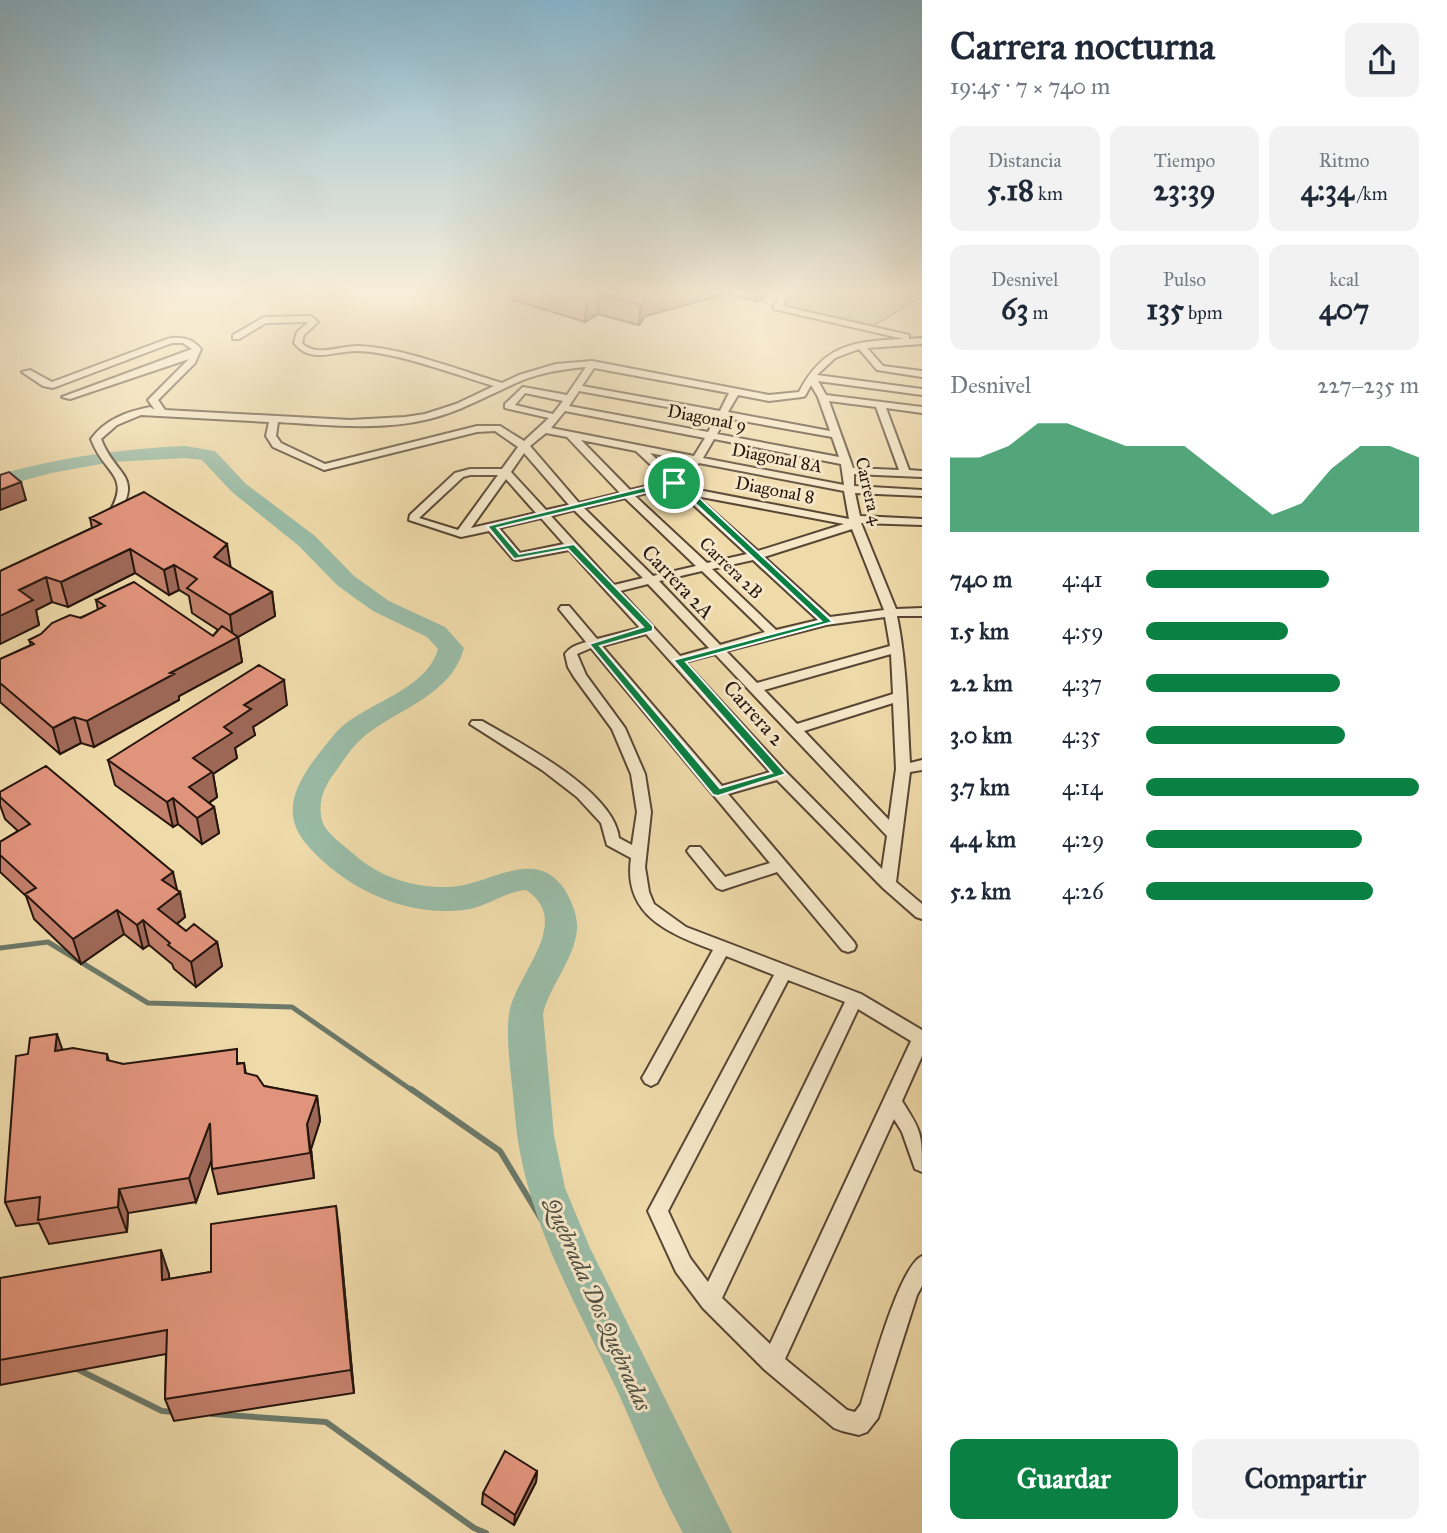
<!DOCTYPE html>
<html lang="es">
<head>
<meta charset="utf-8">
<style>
  :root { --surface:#fff; --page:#f2f2f3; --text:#1f2937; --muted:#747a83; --accent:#0b8043 }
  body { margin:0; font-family:"IM FELL Great Primer",serif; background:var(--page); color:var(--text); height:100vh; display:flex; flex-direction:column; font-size:26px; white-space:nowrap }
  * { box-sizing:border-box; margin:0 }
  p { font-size:23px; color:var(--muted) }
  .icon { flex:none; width:38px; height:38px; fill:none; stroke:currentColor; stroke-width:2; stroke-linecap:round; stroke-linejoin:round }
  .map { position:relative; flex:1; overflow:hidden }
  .sheet { display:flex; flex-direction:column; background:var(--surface); width:525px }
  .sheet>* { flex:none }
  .pin { position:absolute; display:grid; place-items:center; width:60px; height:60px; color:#fff; margin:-30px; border:4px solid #fff; border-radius:50%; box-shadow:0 2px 7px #0007 }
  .round { display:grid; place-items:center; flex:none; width:74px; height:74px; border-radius:14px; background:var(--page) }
  .head { display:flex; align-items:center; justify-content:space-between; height:119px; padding:0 28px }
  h1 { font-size:38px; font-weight:700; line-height:52px }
  .metrics { display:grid; grid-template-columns:repeat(3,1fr); gap:10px; height:119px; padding:7px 28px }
  .metrics div { display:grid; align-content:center; border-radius:14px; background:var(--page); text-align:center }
  .metrics b { font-size:30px; font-weight:700 }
  .metrics small { font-size:19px; font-weight:400 }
  .metrics p { font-size:19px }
  .chart { height:196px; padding:14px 28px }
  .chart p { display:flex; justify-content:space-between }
  .chart svg { width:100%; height:126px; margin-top:7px; fill:var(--accent); opacity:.7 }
  .button { display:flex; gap:14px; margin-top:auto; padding:14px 28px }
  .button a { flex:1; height:80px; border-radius:14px; background:var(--accent); color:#fff; font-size:28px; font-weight:700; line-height:80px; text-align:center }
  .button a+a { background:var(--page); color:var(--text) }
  ul { padding:0 28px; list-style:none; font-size:23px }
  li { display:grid; grid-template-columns:112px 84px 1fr; align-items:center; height:52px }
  li i { height:18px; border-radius:9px; background:var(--accent) }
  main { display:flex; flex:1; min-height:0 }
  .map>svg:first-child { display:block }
  .green { fill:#b9c088; stroke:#706a4a; stroke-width:2 }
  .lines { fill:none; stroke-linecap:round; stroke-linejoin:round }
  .stream-far1 { stroke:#6c7969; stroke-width:5 }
  .stream { stroke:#6c7969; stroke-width:6 }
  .river { fill:#9abba6; fill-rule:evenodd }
  .street-casing { stroke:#584634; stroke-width:4 }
  .street { fill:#f5e7c8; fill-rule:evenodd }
  .wall { fill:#c27f6b; stroke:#26150d; stroke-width:2 }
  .shaded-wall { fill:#9e6857; stroke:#26150d; stroke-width:2 }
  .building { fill:#e1947c; stroke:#26150d; stroke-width:2 }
  .route { fill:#0b8043; stroke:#fff; stroke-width:2; fill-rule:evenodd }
  .labels { text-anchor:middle; stroke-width:6; stroke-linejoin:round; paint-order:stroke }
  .far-street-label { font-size:18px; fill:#26150d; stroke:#f5e7c8 }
  .street-label { font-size:21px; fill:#26150d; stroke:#f5e7c8 }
  .water-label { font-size:23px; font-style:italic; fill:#4f4f43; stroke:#f5e7c8 }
</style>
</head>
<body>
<main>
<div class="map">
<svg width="922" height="1533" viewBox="0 0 922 1533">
  <rect width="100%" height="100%" fill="#efdaaa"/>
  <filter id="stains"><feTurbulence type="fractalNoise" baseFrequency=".00286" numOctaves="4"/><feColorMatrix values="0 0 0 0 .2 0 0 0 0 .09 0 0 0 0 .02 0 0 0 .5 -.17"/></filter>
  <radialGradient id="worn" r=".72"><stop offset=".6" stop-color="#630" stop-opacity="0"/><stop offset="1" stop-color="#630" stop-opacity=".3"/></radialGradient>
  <!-- green -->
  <path class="green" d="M786,290H922V296L873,326L782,306L788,297Z"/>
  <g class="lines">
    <!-- stream-far1 -->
    <path class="stream-far1" d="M0,948L48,942L148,1003L292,1007L413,1091"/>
    <!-- stream -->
    <path class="stream" d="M411,1089L500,1151L543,1222L564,1234
      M75,1368L162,1411L175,1412
      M212,1414L326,1422L474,1528L486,1533"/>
    <!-- river -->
    <path class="river" d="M185,446L215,451L246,484L315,536L354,576L389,601L445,627L464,648C452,694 401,708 367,734C354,744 345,758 336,771C325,785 317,801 322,820C325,832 341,843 350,851C377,876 411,888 448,887C487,887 535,844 565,890C572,902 578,916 577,930C574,960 550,985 543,1014L554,1135L565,1188L590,1248L732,1533H683C657,1486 638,1436 616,1388C574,1300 523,1214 515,1115C513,1086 505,1041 509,1014C514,976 575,922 526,890C507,891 489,905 470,909C410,919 348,891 308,846C280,815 295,785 317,756C327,744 336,730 349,721C378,700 428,686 438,649L427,637L373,611L338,586L299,546L232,492L202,460L185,458L112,462L51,473L0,487V474C62,457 121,449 185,446Z"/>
    <defs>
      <path id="street" d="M777,290H785L787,298L782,306L909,335V339L922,338V344L867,348L883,366L922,371V377L877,370L859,349L835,358L817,375L922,389V395L818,381L826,395L922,407V413L886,408L909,470L922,471V477L854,474V486L922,490V496L855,493L860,516L922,519V525L861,523L896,609L922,608V616H897C907,665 907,713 910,763L922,760V770L910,772L896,882L922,904V919L916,917L883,888L777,780L728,794L854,942L856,946L854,950L848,952L842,950L777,872L722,890L717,888L690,855L687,851L690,847H700L725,877L770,863L591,648L577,654L586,675L625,728L645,774L651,812L645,867L649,892L654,904L686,927L861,994L922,1030V1056L902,1101C922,1132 922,1134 922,1172L915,1169L902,1132L894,1119L785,1359L847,1410L855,1412L861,1404C870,1376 899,1266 922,1256V1286L917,1295L878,1418L867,1432L859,1435L842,1431L834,1428L765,1370L703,1308L676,1272L648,1211L774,975L726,956L657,1083L651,1086L645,1083L642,1078L645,1073L713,950C668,933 623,915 631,858L607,845L601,823L577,797L542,770L470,724L472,721H482C520,743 614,791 619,838L632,845L637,812L631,774L612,729L574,677L568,667L565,654C571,646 577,645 586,642L559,609L561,606H569L597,639L640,628L569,550L517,560L513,559L489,531L461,537L409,520L410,515L455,473L470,469H502L518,447L495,431L477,432L324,470L273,447L266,436L269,422L141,415L117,425L101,439C116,478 145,474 115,520L111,521L106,518C134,474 105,477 91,439C106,419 126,412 150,407L155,410L148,400L189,359L70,399L62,397L192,349L183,343H172L53,388L43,386L22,372L30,370L52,382L167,339C180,336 192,338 201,349L195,363L158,400L165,410L350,420L405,417L425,414L456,404L494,386C453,374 400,353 359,351C335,350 311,365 294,343L297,332L309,322L266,323L239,339H233V335L264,317L311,316L318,322L304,335L302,343C316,358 341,345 359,346C404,348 458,370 502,383L519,375L556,364L592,361L769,395L799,392C824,344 854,341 904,339L774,309L773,307L779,298ZM586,367L567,395L523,387L505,404V408L549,418L524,441L500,426H477L325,464L281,443L276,436L278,422C327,425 381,431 429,419C462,411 492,393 523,380C543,372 564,369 586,367ZM594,368L729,393L720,411L582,386ZM811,385L818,397L830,431L728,412L738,395L769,401L802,397L805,396ZM579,391L717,416L708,432L569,406ZM525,393L563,401L553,414L515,405ZM829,401L876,407L899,470L853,468ZM565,411L705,438L694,456L551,428ZM726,418L832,437L839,457L717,434ZM546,433L567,437L620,493L579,503L530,446ZM714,439L841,464L844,485L703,458ZM581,440L636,451L668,481L630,490ZM524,453L569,505L546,510L511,472ZM650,453L690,461L675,477ZM699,463L844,491L849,519L688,488L681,482ZM470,475H498L458,530L419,518L463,477ZM506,479L536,513L471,528ZM673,486L747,554L707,563L635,496ZM696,496L844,524L758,551ZM625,498L696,566L653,576L584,508ZM574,510L643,578L614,585L551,516ZM541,518L564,544L520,553L499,528ZM852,529L884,610L830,617L764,557ZM753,560L818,620L776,630L712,569ZM702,571L765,632L720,645L659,581ZM648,584L709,648L680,656L620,591ZM885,617L890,646L757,683L726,651L826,625ZM646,634L770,772L722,786L602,646ZM715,654L887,836L882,869L785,771L685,662ZM891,654L893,694L797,724L764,690ZM893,703L896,769L889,820L804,731ZM788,980L845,1002L708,1282L690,1258L668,1211ZM858,1009L911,1041L770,1344L722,1298Z"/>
    </defs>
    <!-- street casing -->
    <use href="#street" class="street-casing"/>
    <!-- street -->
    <use href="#street" class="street"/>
  </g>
  <!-- wall -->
  <path class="wall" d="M510,290H766L765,298L756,301L726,294L645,316L639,325L598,314L585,322L510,299Z
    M90,518L230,567L272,592L275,616L238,637L242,662L179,696V700L94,747L81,743L60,754L0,702V659L31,645L29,640L98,610L96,600L213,636L218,630L192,613L189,596L179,590L169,595L135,573L68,607L52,602L36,610L39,625L0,644V571L92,528Z
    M287,705L253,727L255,735L235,748L237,758L213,774L217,797L209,803L214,807L219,833L202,844L178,824L173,827L115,785L108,760Z
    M0,792L180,892L185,917L177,924L186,931L217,942L222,966L196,987L174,969L172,964L149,945L143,949L124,934L81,964L34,919L26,896L0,872V842L18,831L5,819L0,805Z
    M62,1050L107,1054L109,1061L123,1064L244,1063L246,1074L264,1086L317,1096L320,1121L311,1149L314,1178L218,1194L212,1169L211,1160L196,1202L128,1213L127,1232L49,1244L39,1223L16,1226L5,1202L28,1054Z
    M339,1230L354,1393L174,1421L165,1399L166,1354L0,1385V1278L169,1274V1279L211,1272Z
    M537,1471L536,1482L514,1525L482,1504L483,1493Z"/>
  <!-- shaded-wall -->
  <path class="shaded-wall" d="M668,290H727L726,294L645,316L639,325L641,305L647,295Z
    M758,290H766L765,298L756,301Z
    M599,294L598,314L585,322L587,301Z
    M21,482L26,500L0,510V490Z
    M227,544L231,569L214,557Z
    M130,549L135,573L68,607L61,582Z
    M174,565L179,590L169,595L164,570Z
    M46,577L52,602L36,610L39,625L0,644V616L19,590Z
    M272,592L275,616L238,637L242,662L179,696V700L94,747L87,721L170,673L233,639L230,615Z
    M284,680L287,705L253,727L255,735L235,748L237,758L213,774L217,797L194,813L189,787L193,758L244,705Z
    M74,717L81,743L60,754L53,728Z
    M173,798L178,824L173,827L167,802Z
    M214,807L219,833L202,844L197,818Z
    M173,872L178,894L180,892L185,917L164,934L158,909L162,880Z
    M117,910L124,934L81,964L73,939Z
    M143,920L149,945L143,949L137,925Z
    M217,942L222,966L196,987L191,962Z
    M57,1034L66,1060L55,1051Z
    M317,1096L320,1121L311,1149L314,1178L307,1124Z
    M210,1123L216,1148L196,1202L189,1178Z
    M119,1189L128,1213L127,1232L118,1207Z
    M336,1206L339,1230L354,1393L351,1370Z
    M161,1250L169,1274L170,1304L162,1280Z
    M537,1471L536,1482L514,1525L515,1515Z"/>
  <!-- building -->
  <path class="building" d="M548,290H668L647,295L641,305L599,294L587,301Z
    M9,472L21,482L0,490V475Z
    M144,492L227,544L214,557L272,592L230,615L187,588L197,579L174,565L164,570L130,549L61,582L46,577L19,590L33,600L0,616V571L101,524L90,518Z
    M134,582L213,636L222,626L238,637L170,673L174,674L87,721L74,717L53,728L0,683V659L34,644L29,640L41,634L52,623L70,615L81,618L105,606L96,600Z
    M259,665L284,680L244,705L251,709L224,727L232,733L193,758L212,772L189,787L214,807L197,818L173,798L167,802L108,760Z
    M46,766L173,872L162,880L180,892L158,909L186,931L194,924L217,942L191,962L168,945L170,943L143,920L137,925L117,910L73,939L25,894L36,888L0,855V842L30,824L0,797V792Z
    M57,1034L55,1051L73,1048L107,1054V1060L123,1064L237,1049V1064L244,1063L245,1073L257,1076L264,1086L317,1096L307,1124L310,1153L212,1169L210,1123L189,1178L119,1189L118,1207L38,1220L40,1197L5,1202L16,1056L28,1054L30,1038Z
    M336,1206L351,1370L165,1399L167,1330L0,1360V1278L161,1250L162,1280L211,1272V1224Z
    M505,1451L537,1471L515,1515L483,1493Z"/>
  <!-- sky -->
  <linearGradient id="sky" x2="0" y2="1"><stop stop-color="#89b7ce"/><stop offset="0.58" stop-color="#f8eed9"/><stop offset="1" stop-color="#f8eed9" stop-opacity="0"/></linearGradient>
  <rect width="922" height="504" fill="url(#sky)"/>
  <!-- route -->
  <path class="route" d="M674,480L690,489L833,622L686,662L786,774L718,796L713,795L589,644L643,627L568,549L514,559L487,526ZM673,486L684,493L821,621L673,660L772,773L720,788L600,646L653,631V626L574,544L519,554L497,528Z"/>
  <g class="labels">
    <!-- far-street labels -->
    <g class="far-street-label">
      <text transform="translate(707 418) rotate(11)" y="6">Diagonal 9</text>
      <text transform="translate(777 458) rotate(11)" y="6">Diagonal 8A</text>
      <text transform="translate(775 490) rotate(11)" y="6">Diagonal 8</text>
      <text transform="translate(869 491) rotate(77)" y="6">Carrera 4</text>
      <text transform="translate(731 568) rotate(44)" y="6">Carrera 2B</text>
    </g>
    <!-- street labels -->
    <g class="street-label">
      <text transform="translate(678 582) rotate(46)" y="7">Carrera 2A</text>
      <text transform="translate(754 713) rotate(48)" y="7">Carrera 2</text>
    </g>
    <!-- water labels -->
    <g class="water-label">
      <text transform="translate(598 1304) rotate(66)" y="8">Quebrada Dos Quebradas</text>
    </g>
  </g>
  <rect width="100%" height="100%" filter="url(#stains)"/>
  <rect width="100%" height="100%" fill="url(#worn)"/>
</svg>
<div class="pin" style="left:674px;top:483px;background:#1e9e55"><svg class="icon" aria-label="arrive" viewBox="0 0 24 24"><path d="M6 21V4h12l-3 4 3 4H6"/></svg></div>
</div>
<section class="sheet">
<div class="head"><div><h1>Carrera nocturna</h1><p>19:45 · 7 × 740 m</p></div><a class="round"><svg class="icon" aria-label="share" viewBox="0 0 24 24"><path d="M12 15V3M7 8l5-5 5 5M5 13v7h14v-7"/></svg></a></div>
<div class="metrics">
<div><p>Distancia</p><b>5.18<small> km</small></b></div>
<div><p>Tiempo</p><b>23:39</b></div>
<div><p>Ritmo</p><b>4:34<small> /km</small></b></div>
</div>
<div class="metrics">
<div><p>Desnivel</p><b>63<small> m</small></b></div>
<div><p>Pulso</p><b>135<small> bpm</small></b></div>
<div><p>kcal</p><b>407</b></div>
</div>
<div class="chart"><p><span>Desnivel</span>227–235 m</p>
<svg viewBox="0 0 160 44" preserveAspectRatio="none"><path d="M0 44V18L10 18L20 14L30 6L40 6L50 10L60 14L70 14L80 14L90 22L100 30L110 38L120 34L130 22L140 14L150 14L160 18V44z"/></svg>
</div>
<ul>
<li><b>740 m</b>4:41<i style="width:67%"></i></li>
<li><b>1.5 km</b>4:59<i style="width:52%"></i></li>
<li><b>2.2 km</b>4:37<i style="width:71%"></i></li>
<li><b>3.0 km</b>4:35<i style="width:73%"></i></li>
<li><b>3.7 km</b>4:14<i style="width:100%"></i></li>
<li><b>4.4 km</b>4:29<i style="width:79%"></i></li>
<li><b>5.2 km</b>4:26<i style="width:83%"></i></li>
</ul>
<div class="button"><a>Guardar</a><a>Compartir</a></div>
</section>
</main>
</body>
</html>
